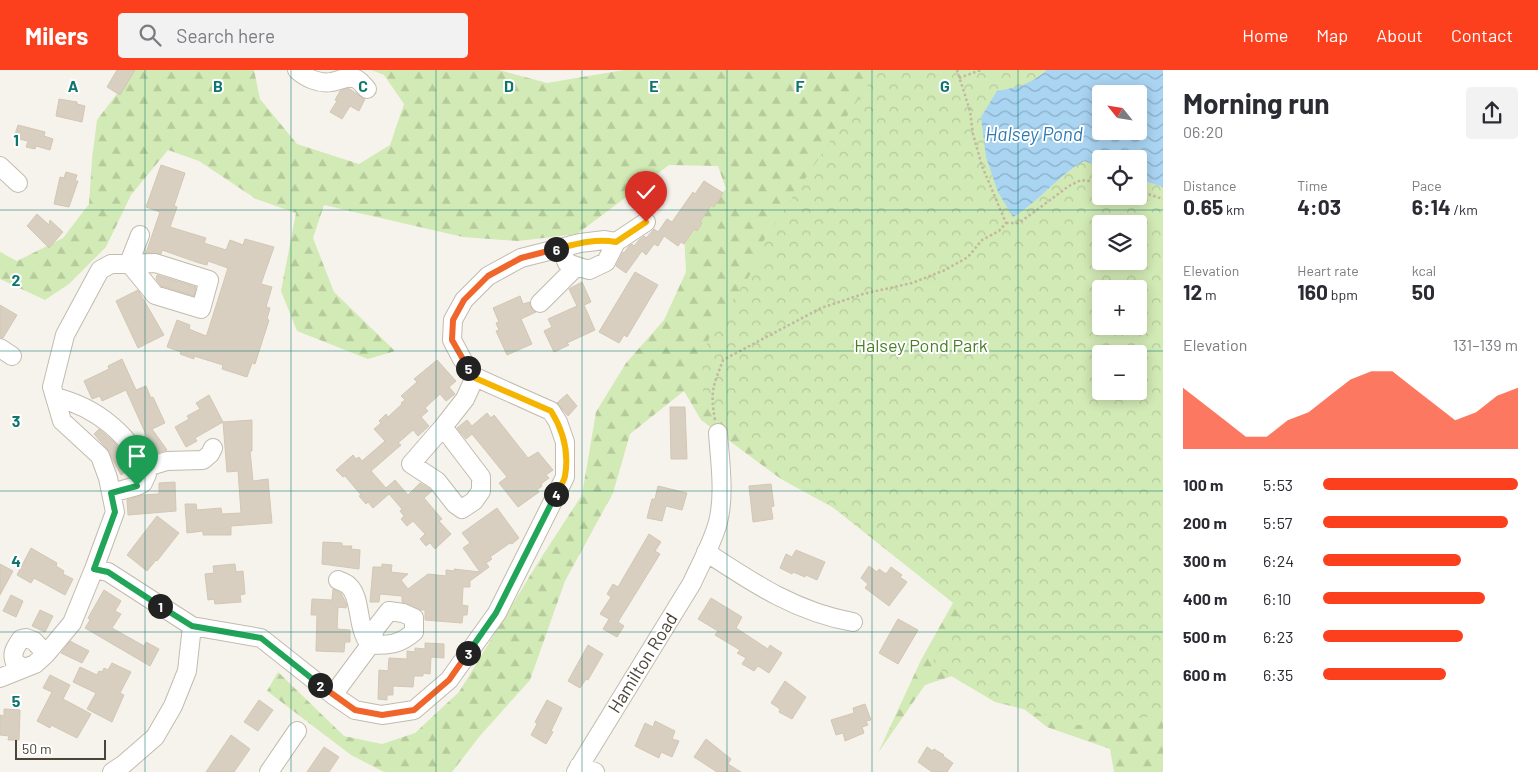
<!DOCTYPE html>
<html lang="en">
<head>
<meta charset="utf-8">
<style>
  :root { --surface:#fff; --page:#f2f2f3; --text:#2b2b33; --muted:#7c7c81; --accent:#fc3f1d }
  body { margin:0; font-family:Barlow,sans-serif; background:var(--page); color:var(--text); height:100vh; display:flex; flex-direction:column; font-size:19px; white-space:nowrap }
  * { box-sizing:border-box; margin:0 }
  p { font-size:16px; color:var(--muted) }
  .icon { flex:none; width:28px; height:28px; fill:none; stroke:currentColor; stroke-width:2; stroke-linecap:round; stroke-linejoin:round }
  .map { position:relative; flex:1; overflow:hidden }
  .sheet { display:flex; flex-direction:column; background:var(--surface); width:375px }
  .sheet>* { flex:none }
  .needle { width:32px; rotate:300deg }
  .fabs { position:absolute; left:1092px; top:15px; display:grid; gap:10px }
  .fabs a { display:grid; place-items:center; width:55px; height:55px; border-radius:5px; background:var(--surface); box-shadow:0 2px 12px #0003; font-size:25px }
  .scale { position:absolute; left:15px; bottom:12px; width:91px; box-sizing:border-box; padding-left:5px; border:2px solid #4b4439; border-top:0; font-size:14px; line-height:18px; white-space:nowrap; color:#4b4439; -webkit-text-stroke:4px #fff; paint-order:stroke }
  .pin { position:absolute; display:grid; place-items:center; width:42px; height:42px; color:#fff; margin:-51px -21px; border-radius:50% 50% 50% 0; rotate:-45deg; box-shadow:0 0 5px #0007 }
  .pin .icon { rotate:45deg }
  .km { position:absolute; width:25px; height:25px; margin:-12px; border-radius:50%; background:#222; color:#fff; font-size:14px; line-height:25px; text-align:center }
  .round { display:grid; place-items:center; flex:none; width:52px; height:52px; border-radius:5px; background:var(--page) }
  .headline { display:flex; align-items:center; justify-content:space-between; height:85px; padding:0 20px }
  h1 { font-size:28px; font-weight:700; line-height:38px }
  .metrics { display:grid; grid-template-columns:repeat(3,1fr); gap:8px; height:85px; padding:5px 20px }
  .metrics div { display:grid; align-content:center }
  .metrics b { font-size:21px; font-weight:700 }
  .metrics small { font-size:14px; font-weight:400 }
  .metrics p { font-size:14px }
  .chart { height:140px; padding:10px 20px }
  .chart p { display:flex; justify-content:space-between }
  .chart svg { width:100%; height:90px; margin-top:5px; fill:var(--accent); opacity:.7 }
  ul { padding:0 20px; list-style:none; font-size:16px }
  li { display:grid; grid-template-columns:80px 60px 1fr; align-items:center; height:38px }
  li i { height:12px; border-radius:6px; background:var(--accent) }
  header { display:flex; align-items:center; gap:30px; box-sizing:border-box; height:70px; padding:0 25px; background:var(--accent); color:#fff }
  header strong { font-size:24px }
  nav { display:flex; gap:28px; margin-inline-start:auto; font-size:18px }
  .search { width:350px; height:45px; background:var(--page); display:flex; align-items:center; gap:12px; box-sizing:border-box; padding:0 18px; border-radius:5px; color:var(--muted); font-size:19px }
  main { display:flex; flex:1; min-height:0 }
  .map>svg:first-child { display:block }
  .forest { fill:url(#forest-firs); fill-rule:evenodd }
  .park { fill:url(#park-crowns); fill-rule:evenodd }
  .water { fill:url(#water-waves); fill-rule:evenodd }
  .building { fill:#d8cfc1; stroke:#d3c7b4 }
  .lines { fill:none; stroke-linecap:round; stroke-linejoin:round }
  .minor-casing { stroke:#c2bbae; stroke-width:20 }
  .path { stroke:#c4b79f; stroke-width:2.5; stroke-dasharray:2.5 2.5; stroke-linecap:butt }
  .minor { stroke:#fff; stroke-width:18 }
  .split-1-casing { stroke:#fff; stroke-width:10 }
  .split-2-casing { stroke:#fff; stroke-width:10 }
  .split-3-casing { stroke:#fff; stroke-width:10 }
  .split-4-casing { stroke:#fff; stroke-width:10 }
  .split-5-casing { stroke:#fff; stroke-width:10 }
  .split-6-casing { stroke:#fff; stroke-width:10 }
  .split-7-casing { stroke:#fff; stroke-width:10 }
  .split-1 { stroke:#22a559; stroke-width:6 }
  .split-2 { stroke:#22a559; stroke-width:6 }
  .split-3 { stroke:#f0652b; stroke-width:6 }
  .split-4 { stroke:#22a559; stroke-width:6 }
  .split-5 { stroke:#f5b400; stroke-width:6 }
  .split-6 { stroke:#f0652b; stroke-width:6 }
  .split-7 { stroke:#f5b400; stroke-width:6 }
  .grid { fill:none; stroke:#0f766e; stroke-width:1; stroke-opacity:0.55 }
  .labels { text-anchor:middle; stroke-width:4; stroke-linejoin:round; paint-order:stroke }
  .park-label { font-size:18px; fill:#4a7f2a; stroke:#fff }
  .street-label { font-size:18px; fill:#4b4439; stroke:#fff }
  .water-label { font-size:19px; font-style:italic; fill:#2e7ab2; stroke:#fff }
  .grid-label { font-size:16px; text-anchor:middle; font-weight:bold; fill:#0f766e; stroke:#fff; stroke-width:4; stroke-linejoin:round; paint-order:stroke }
</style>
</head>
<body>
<header>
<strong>Milers</strong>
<div class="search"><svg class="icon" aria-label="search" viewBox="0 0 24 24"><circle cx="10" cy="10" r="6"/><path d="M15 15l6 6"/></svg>Search here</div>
<nav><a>Home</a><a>Map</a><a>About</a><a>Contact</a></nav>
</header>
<main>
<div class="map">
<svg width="1163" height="702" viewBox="0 0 1163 702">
  <defs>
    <pattern id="forest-firs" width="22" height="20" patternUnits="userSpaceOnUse" patternTransform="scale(1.25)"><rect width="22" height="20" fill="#d2eab5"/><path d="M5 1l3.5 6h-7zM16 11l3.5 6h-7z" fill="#b6ca9c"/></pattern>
    <pattern id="park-crowns" width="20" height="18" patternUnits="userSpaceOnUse" patternTransform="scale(1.25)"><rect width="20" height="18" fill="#d2eab5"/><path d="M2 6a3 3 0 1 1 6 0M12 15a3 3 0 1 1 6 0" fill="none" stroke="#b6ca9c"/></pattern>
    <pattern id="water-waves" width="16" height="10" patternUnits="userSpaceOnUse" patternTransform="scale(1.25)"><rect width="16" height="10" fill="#a9d4f2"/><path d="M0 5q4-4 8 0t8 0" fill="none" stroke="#8caec5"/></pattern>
  </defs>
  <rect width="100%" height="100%" fill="#f6f3ec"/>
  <!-- forest -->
  <path class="forest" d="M135,0H254L260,29L297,74L359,94L390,75L404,34L384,5L371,0H499L547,13L624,0H1047L1101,126H1139L1163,117V702H1114L1110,679L1047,657L973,599L925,615L878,683L921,590L963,515L905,477L781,409L701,350L684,321L630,364L613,423L565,511L530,610L479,667L452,702H384L351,685L267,621L278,602L344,666L382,674L415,663L459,622L539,491L582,425L596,342L626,293L664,250L686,202L684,161L726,119L718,96L669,95L577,164L518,171L463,167L324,135L313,168L334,222L395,281L368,289L297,261L281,221L296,143L256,129L199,91L168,80L131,125L106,177L69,214L45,230L0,209V182L17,191L63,168L89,134L92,89L97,50ZM1101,154H1139V191H1101ZM1101,219H1139V256H1101ZM1101,284H1139V321H1101Z"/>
  <!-- park -->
  <path class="park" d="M878,0H1163V645L1084,655H1065L1050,646L995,632L931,594L962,540L704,335L702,289L712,260L763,186L758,179ZM1101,24H1139V61H1101ZM1101,89H1139V126H1101ZM1101,154H1139V191H1101ZM1101,219H1139V256H1101ZM1101,284H1139V321H1101Z"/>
  <!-- water -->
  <path class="water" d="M1047,0H1163V117L1139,109V89H1101V97L1084,91C1057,106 1039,132 1013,147L998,122L986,87L981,47L997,21C1019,17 1029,15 1047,0ZM1101,24H1139V61H1101Z"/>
  <!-- building -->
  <path class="building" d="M117,0H135L120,25L107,17Z
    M348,18L365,29L359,41L350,36L342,49L330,42L337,31L335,30L340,21Z
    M59,29L77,32V34L85,36L82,52L56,46Z
    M18,55L45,62L44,66L53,69L50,80L36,76L35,79L26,77L28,71L14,68Z
    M161,95L185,103L174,136L177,137L170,157L206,168L204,173L226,180L230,170L243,175L245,169L274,177L261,214L272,217L266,237L270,238L267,249L269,250L255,294L252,293L247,307L222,299L223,295L194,286V289L180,284L181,282L167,277L177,250L190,255L189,259L206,266L207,264L228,198L208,191L207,195L199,193L162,180L161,184L146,183L160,142L146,137Z
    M66,102L77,105L75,111H78L69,137L54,134L60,107L64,108Z
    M704,111L723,123L714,137L711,135L700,152L702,153L697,161L694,159L684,174L681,172L678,176L664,166L658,176L654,174L646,185L642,181L626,203L616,196L623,182L624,183L629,176L632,174L634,176L639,170L644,166L646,168L654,159L658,162L667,149L672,152L693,122L695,124Z
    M37,144L49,155L50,150L63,162L49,178L27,156Z
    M635,202L658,215L627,267L624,265L619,273L599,262Z
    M157,205L196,217L194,226L161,216L156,209Z
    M582,212L591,232L584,235L595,260L567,273L569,275L554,282L544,261L552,257L548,249L577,236L569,219Z
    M138,220L164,265L138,278L116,231Z
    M520,226L523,234L530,232V236L536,242L521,249L532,274L507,285L496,261L499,260L496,253L499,252L493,238Z
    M0,235L17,245L3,268L0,267Z
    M122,289L136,320L146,316L151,328L153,327L165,353L152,359L167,380L152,384L144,372L148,369L126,320L102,331L100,326L92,329L84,311L109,299L108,296Z
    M437,290L456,311L449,317L455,324L446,331L440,324L425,338L428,341L421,347L429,356L418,366L413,360L398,373L401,375L371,401L386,418L395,410L408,425L420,413L430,419L432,421L424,428L442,449L439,451L451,464L435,479L430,473L426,476L420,469L425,464L413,451L407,456L401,449L404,446L400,441L402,439L389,424L373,438L368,432L366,434L359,426L361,425L345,406L343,407L336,400L353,385L356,389L359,387L362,391L385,371L374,359L381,353L379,351L386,344L388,347L402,334L401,333L405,330L401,326L417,312L414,309Z
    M567,324L577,336L568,346L557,333Z
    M209,325L223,352L195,368L197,371L186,377L175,357L189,349L187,346L200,339L196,333Z
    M670,337H685L687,389H671Z
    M487,343L491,348L494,345L528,388L538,382L553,400L546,405L549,408L541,414L542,416L537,420L539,422L518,437L499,413L507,407L472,364L466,369L457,358L467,350L472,356Z
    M252,350V381H250L253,411L268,409L272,453L231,456V465H203V461L187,463L185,434H196L197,440L221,438L222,444L241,443L238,401L227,402L223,352Z
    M99,359L114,372L132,398L121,405L107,379L94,364Z
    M175,412L176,441L128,445L127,430L143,425L159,424V413Z
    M771,414L774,436L771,437L773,449L753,452L749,416Z
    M658,416L687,423L682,440L666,436L662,451L647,448L652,429H655Z
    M497,438L519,468L512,474L510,473L490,487L492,489L486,493L489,497L470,511V517H463L462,535L468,536L467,545H463L462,553L425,550V540H420L402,532V526L380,524L379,532H370L373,497H382V494L392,495L391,502L408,504L401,510L408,519L428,504L446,506V500L456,501L454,499L480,502L463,478L470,473L462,463Z
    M157,446L179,463L157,491L156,490L147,501L127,485Z
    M649,464L661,472L655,481L660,484L618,552L624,556L617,567L603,559L609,549L600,544L611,527L607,524L613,514L618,517Z
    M323,472L342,473V476H352L351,479L360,480L359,499L322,494Z
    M31,478L57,493L56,496L64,501L63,504L73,509L65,525L34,508L31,513L17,505Z
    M796,480L825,492L817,510L806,505L805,507L793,502L792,504L780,498L786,484L792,487Z
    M0,494L13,501L0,525Z
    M235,494L236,502L243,501L245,524L240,525L241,532L215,534L214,529L208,530L205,504L214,503L213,496Z
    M869,496L877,502L879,499L886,504L891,497L902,505L900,507L907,512L889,536L865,518L868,514L861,508Z
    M333,519L341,523L347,535L346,538L338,537L337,559L350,560V572H345L344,582L316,581L317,545H311L312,529L332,530Z
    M104,520L121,531L115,541L121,544L112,558L144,576L146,572L159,579L150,596L85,558L90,550L88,548Z
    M11,525L23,531L16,547L3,541Z
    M711,528L742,547L736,558L768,579L770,575L782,583L769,603L758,596L754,601L742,594L746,588L737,583L740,580L715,565L718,561L698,549Z
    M40,540L53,546L45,562L32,556Z
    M898,549L918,560L898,594L879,583Z
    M70,571L89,581L82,593L61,583Z
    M425,573L444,574V588L431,587L430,604L423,603V606H414L413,617L393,616V625H387V630L378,629L379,600L388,601L389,588L407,589V581L415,582V578L425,579Z
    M588,575L603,584L588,610L586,609L580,618L568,611Z
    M112,593L131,602L120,623L124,625L112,652L87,639L96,623L73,612L80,597L97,605L99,601L102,602L104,598L108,600Z
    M50,605L70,615L63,629L91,644L77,668L51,655L50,658L37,651L52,622L43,618Z
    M785,611L806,627L792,649L779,642L780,639L771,633Z
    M259,630L273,640L258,661L244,652Z
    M547,630L562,638L551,661L553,662L546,674L531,665L537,654L535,652Z
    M865,634L871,650L866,651L868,655L862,657L864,663L845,671L843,663L836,665L831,650L854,643L853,638Z
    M4,639L20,640L19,670H8L9,666L0,665V645L4,646Z
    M655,651L675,661L672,669L679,671L672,687L661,682L659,688L635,676L645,653L653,657Z
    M231,665L250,679L234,702H206Z
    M706,669L731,689L728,694L741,702H717L694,687Z
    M324,677L339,687L329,702H307Z
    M927,677L933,681L934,679L944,685L943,686L953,693L947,702H932L918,692Z"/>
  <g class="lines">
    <defs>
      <path id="minor" d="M297,0C306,8 319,14 331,12C340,11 349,4 358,10C361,12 364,16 367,19
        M0,96L18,113
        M140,165L129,193L155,225L201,239L209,210L155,193L111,194L100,200L65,265L52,317L62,351L100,386L108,408L115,442L94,499L108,502L192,556L261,568L333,625L355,640L382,645L414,640L449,610L497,543L565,407V372L558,352L551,341L475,307L462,289L452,270L453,250L464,230L488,206L521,188L580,173L605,170L616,172L606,192L589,200L567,193L561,178
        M616,172L646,152
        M540,233L577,196
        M0,278L12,286
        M55,327C96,337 131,365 147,404L143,413L137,416L111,423
        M443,357L481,407V421L474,431L462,439L455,434L437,411L411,394Z
        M443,357L465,329L475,307
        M144,398L167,391L203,390L210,384L213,378
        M706,482C753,513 796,542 853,552
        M26,568L34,571L46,584L35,594L25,598L15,593C11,583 15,578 21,569Z
        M46,584L72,553L94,499
        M0,608L25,598
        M333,625L370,575L375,559L389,541L403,543L414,548V562C399,575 390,575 370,575C356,558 362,528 349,516C346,513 342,512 338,510
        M579,696L595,702
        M112,702L124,694L155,667L173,636L187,601L192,556
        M269,702L297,661
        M576,702L692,513C700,495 713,472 718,452C725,424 720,392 718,363"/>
    </defs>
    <!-- minor casing -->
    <use href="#minor" class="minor-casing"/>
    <!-- path -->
    <path class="path" d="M957,0L970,41L973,64L982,96L1006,153
      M959,8L981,0
      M1139,121L1163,129
      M1006,153H1019L1069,116L1081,110L1101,112
      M715,350C710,321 713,317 723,290L821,238L863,224L912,213L945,200L968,187L982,170L999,161L1006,153"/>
    <!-- minor -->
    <use href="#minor" class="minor"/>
  </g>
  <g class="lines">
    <defs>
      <path id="split-1" d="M137,416L111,423L115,442L94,499L108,502L160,536"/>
      <path id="split-2" d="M160,536L192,556L261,568L320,615"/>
      <path id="split-3" d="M320,615L355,640L382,645L414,640L449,610L468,583"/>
      <path id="split-4" d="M468,583L496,543L556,424"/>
      <path id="split-5" d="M468,298L475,308L551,341C563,360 569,383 565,406C564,412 559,418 556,424"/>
      <path id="split-6" d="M468,298L452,270L453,250L464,230L488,206L521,188L556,179"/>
      <path id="split-7" d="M556,179C576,174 596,168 616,172L646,152"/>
    </defs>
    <!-- split-1 casing -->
    <use href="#split-1" class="split-1-casing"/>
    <!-- split-2 casing -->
    <use href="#split-2" class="split-2-casing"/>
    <!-- split-3 casing -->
    <use href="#split-3" class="split-3-casing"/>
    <!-- split-4 casing -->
    <use href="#split-4" class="split-4-casing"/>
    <!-- split-5 casing -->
    <use href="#split-5" class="split-5-casing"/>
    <!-- split-6 casing -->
    <use href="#split-6" class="split-6-casing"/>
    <!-- split-7 casing -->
    <use href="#split-7" class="split-7-casing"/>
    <!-- split-1 -->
    <use href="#split-1" class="split-1"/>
    <!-- split-2 -->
    <use href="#split-2" class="split-2"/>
    <!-- split-3 -->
    <use href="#split-3" class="split-3"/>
    <!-- split-4 -->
    <use href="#split-4" class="split-4"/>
    <!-- split-5 -->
    <use href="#split-5" class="split-5"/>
    <!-- split-6 -->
    <use href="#split-6" class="split-6"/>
    <!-- split-7 -->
    <use href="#split-7" class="split-7"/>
  </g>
  <!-- grid -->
  <path class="grid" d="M145,0V702M291,0V702M436,0V702M582,0V702M727,0V702M872,0V702M1018,0V702M0,140H1163M0,281H1163M0,421H1163M0,562H1163"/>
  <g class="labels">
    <!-- park labels -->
    <g class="park-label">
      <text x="921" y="282">Halsey Pond Park</text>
    </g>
    <!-- street labels -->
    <g class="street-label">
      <text transform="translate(643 593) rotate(-58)" y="6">Hamilton Road</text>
    </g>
    <!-- water labels -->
    <g class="water-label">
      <text x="1034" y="71">Halsey Pond</text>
    </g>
  </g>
  <g class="grid-label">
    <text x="73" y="22">A</text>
    <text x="218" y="22">B</text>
    <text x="363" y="22">C</text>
    <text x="509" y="22">D</text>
    <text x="654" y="22">E</text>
    <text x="800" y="22">F</text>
    <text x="945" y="22">G</text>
    <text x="16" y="76">1</text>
    <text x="16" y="216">2</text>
    <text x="16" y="357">3</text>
    <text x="16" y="497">4</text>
    <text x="16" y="637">5</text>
  </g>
</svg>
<div class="fabs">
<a><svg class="needle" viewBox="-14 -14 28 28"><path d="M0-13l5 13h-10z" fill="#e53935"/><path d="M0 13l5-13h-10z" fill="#7c7c81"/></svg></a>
<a><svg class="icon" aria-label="locate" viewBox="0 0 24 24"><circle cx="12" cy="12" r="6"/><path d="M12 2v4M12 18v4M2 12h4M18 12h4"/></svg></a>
<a><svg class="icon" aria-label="layers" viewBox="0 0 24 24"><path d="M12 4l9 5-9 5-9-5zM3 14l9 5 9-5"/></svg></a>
<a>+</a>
<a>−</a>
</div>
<div class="scale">50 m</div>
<div class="pin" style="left:137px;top:416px;background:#1e9e55"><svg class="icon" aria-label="arrive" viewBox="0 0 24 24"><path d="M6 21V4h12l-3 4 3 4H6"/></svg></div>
<div class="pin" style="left:646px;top:152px;background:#d93025"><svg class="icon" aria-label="check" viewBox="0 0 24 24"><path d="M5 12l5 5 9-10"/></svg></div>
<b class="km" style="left:160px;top:536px">1</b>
<b class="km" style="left:320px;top:615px">2</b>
<b class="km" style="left:468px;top:583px">3</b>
<b class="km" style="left:556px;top:424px">4</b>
<b class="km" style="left:468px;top:298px">5</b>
<b class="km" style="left:556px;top:179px">6</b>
</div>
<section class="sheet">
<div class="headline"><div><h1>Morning run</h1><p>06:20</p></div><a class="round"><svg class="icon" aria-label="share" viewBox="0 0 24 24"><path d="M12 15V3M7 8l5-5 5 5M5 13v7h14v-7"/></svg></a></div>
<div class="metrics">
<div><p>Distance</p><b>0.65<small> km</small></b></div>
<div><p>Time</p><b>4:03</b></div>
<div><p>Pace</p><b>6:14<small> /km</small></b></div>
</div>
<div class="metrics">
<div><p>Elevation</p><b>12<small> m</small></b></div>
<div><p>Heart rate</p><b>160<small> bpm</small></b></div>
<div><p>kcal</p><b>50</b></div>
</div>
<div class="chart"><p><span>Elevation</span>131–139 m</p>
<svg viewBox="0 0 160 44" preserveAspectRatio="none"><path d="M0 44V14L10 22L20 30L30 38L40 38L50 30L60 26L70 18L80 10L90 6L100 6L110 14L120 22L130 30L140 26L150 18L160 14V44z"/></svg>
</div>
<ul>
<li><b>100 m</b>5:53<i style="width:100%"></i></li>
<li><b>200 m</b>5:57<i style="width:95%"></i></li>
<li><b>300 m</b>6:24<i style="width:71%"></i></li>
<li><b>400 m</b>6:10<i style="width:83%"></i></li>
<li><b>500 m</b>6:23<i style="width:72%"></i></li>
<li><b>600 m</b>6:35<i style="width:63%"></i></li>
</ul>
</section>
</main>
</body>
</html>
